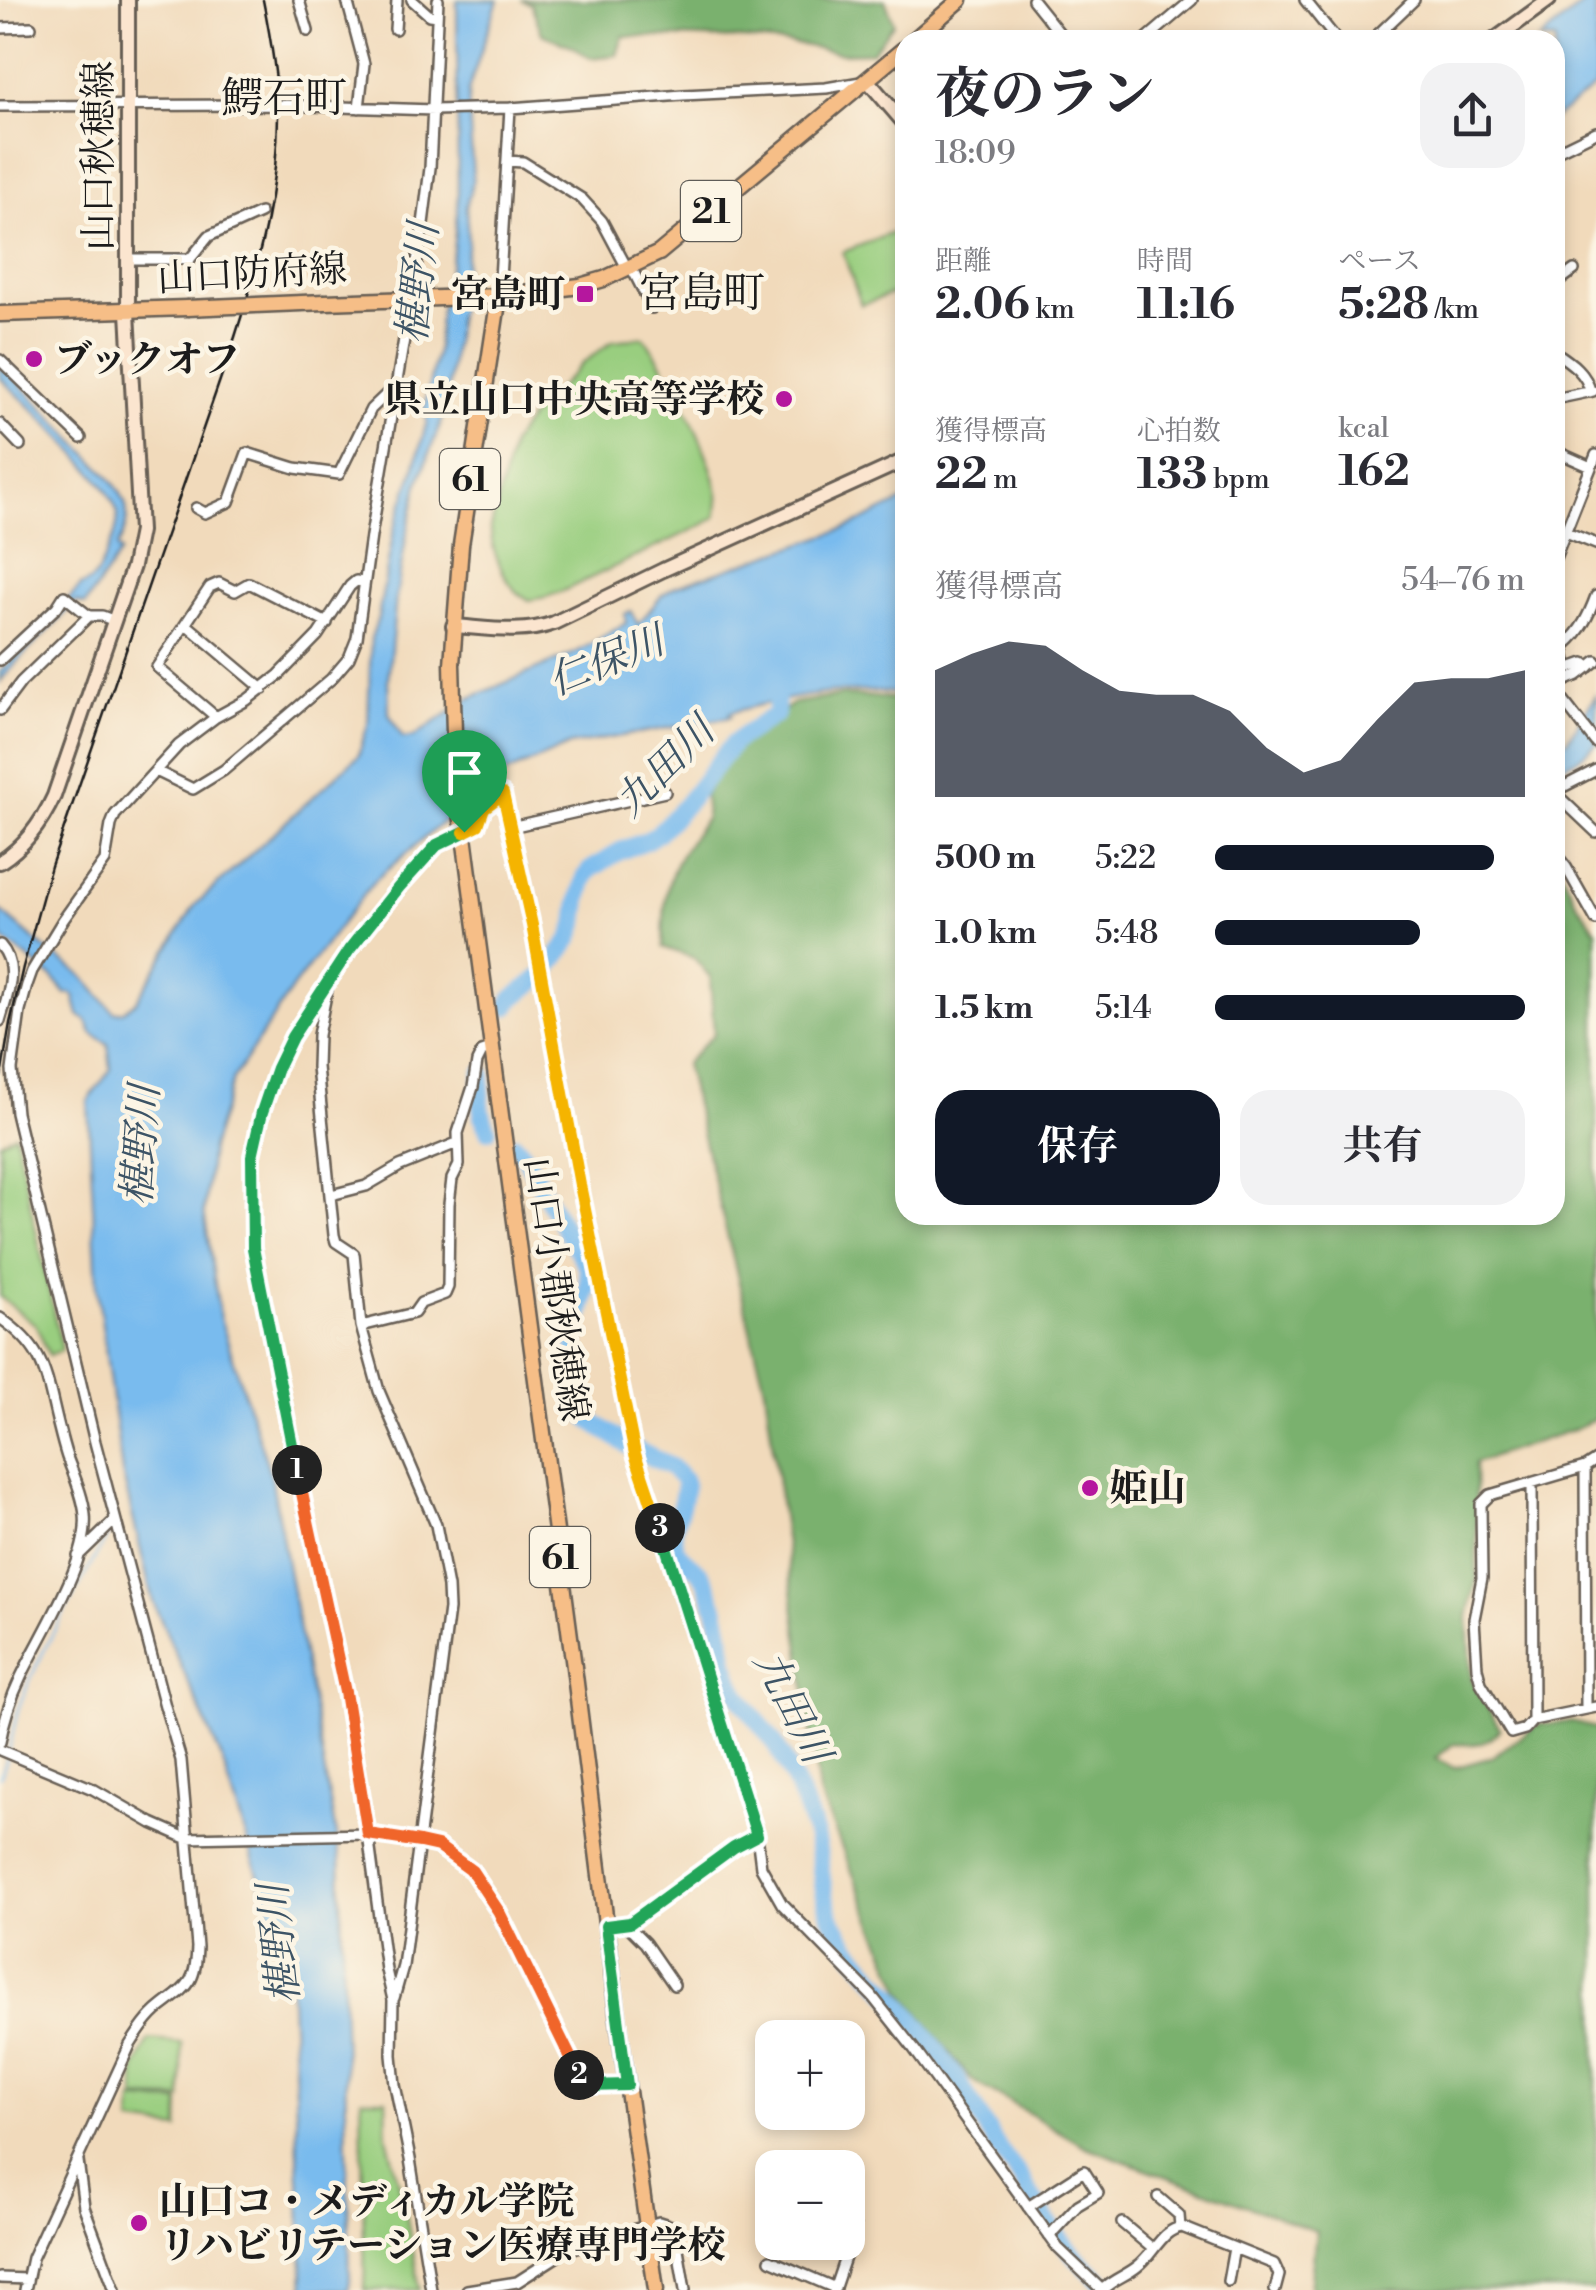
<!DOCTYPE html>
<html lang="ja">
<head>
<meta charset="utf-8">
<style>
  :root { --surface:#fff; --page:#f2f2f3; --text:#2b2b33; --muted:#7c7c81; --accent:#111827 }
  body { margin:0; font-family:"Libre Bodoni","Noto Serif JP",serif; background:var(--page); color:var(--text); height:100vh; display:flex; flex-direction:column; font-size:38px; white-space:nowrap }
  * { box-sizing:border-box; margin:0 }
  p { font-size:32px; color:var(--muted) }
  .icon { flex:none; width:55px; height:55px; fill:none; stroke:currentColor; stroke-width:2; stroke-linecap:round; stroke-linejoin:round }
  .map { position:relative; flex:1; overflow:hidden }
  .side { position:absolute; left:895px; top:30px; width:670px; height:1195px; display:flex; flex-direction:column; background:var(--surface); border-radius:30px; box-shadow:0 5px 15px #0003 }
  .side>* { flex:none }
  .fabs { position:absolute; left:755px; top:2020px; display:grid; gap:20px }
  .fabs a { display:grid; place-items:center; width:110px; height:110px; border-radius:20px; background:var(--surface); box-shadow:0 5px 15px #0003; font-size:50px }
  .pin { position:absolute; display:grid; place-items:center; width:85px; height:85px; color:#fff; margin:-102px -42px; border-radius:50% 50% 50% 0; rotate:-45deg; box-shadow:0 0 10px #0007 }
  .pin .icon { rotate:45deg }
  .km { position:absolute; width:50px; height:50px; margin:-25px; border-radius:50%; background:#222; color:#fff; font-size:28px; line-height:50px; text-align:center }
  .round { display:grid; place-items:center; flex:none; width:105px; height:105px; border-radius:30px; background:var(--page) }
  .head { display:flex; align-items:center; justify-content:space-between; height:170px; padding:0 40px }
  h1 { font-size:55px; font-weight:700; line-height:75px }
  .figures { display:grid; grid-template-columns:repeat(3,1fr); gap:15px; height:170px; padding:10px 40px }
  .figures div { display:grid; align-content:center }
  .figures b { font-size:42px; font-weight:700 }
  .figures small { font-size:28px; font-weight:400 }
  .figures p { font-size:28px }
  .chart { height:280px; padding:20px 40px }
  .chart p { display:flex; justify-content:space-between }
  .chart svg { width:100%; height:180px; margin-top:10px; fill:var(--accent); opacity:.7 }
  .cta { display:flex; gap:20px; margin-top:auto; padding:20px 40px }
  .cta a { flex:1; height:115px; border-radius:30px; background:var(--accent); color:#fff; font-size:40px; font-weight:700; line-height:115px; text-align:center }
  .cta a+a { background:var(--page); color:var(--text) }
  ul { padding:0 40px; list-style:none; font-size:32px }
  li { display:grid; grid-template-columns:160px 120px 1fr; align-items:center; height:75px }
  li i { height:25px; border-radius:12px; background:var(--accent) }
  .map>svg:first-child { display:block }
  .green { fill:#99ce7f; stroke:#5a754e; stroke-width:2.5 }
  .forest { fill:#7ab16e; stroke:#4b6645; stroke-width:2.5 }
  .water { fill:#79bbee; stroke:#4a6c85; stroke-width:2.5 }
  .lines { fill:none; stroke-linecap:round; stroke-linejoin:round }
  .stream { stroke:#79bbee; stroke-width:2.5 }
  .river { stroke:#79bbee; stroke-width:18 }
  .street-casing { stroke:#675e54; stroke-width:14 }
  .secondary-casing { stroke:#675e54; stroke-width:18 }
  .primary-casing { stroke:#675e54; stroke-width:19 }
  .street { stroke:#fff; stroke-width:9 }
  .secondary { stroke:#fbe5cf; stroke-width:12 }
  .primary { stroke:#f6be87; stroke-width:14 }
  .rail { stroke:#1c1c1c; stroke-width:2.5 }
  .primary-bridge-casing { stroke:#675e54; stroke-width:19; stroke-linecap:butt }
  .primary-bridge { stroke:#f6be87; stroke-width:14 }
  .split-1-casing { stroke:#fff; stroke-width:20 }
  .split-2-casing { stroke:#fff; stroke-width:20 }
  .split-3-casing { stroke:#fff; stroke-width:20 }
  .split-4-casing { stroke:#fff; stroke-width:20 }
  .split-1 { stroke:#22a559; stroke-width:12 }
  .split-2 { stroke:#f0652b; stroke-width:12 }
  .split-3 { stroke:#22a559; stroke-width:12 }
  .split-4 { stroke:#f5b400; stroke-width:12 }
  .poi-dot { fill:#b5179e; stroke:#fcf5e5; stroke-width:4 }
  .labels { text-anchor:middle; stroke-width:9; stroke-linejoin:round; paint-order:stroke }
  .shield { fill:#fcf5e5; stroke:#5f5d58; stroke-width:2.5 }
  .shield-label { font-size:35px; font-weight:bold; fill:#1c1c1c }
  .street-label { font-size:38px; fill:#1c1c1c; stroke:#fcf5e5 }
  .poi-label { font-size:38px; font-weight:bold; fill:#1c1c1c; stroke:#fcf5e5; text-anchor:start }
  .water-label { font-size:40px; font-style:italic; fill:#3d5466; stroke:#fcf5e5 }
  .quarter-label { font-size:42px; fill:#1c1c1c; stroke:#fcf5e5 }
</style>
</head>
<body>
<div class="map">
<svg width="1596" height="2290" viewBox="0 0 1596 2290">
  <rect width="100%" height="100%" fill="#fcf5e5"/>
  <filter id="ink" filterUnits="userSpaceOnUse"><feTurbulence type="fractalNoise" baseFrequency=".01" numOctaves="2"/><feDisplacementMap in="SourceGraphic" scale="20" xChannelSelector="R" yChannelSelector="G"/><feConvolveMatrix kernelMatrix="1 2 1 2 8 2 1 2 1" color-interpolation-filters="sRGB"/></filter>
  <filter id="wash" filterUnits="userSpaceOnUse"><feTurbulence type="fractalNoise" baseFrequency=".0048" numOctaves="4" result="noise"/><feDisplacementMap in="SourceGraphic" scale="40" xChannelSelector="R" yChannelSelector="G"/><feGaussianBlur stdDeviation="2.25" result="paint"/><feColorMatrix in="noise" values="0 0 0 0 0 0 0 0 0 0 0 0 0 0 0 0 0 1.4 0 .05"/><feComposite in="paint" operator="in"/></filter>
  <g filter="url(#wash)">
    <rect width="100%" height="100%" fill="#f1dabb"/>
    <!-- green -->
    <path class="green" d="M905,228V289L861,305L843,252Z
      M644,337C669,371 711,452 718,494C719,501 717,510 716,517L701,526L563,591L546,597L529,600C524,596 519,594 515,590C502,575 490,547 491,528L512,443L531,416L583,363L613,341Z
      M15,1134L62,1351L49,1355L36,1325L0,1297V1142Z
      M149,2040L182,2043V2099L135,2098V2068Z
      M361,2099H386L387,2137L405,2207L420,2290H365Z
      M133,2100L180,2102L179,2129L131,2123Z"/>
    <!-- forest -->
    <path class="forest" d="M521,0H885L894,23L872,52L841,53L802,45L743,39L623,36L617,55L590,58L572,46L542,34L531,4Z
      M845,695L905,699V1215H1555V858L1577,903L1596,930V1419L1572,1430L1475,1463L1477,1577L1468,1617L1472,1680L1500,1729C1488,1746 1472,1745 1453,1744L1436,1758L1454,1768L1492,1757L1539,1724L1571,1722L1596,1728V2290H1310L1316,2231L1086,2147L970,2079L902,1991L819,1793L765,1388L685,1064L714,1034L710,977L694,958L663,947C664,883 668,869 706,818L704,795L734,747L794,703Z"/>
    <!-- water -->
    <path class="water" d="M457,0H498L468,91L473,180L466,207L468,240L445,411L418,484L406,538L396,598L388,680L389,714L403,738L415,736L470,698L577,652L626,623L625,614L631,611L638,625L662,595L674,587L850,527L905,500V694C845,686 787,697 729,713L731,717L570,745L493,779L374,881L293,987L233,1079L211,1148L204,1211L220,1318L271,1476L340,1857L350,2281L348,2290H304L290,1977L221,1757L153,1602L122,1472L97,1288L88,1101L111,1069L108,1044L92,1033L86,1020L79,1015L74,996L71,993L66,994L52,977L4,940L0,934V910L43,947L82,975L114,1012L124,1011L136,1002L195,905L358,756L368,724L371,638L378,618L394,529L413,473L427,421L424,408L437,350L440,312L453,251L458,206Z
      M1588,0H1596V86L1555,118V40H1539Z
      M0,365C29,392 55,420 82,448C96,464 118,482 125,503C130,518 124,535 117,548L121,552L85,605L75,602C52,631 22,653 0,682V672L82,585C95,582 100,569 105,557C111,544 120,527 117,512C112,483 25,401 0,378Z
      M1596,695V744L1578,759L1555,769V746L1567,740Z"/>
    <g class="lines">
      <!-- stream -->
      <path class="stream" d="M1555,841C1572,860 1579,887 1596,905
        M0,1777C12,1753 12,1725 21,1701C45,1642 78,1588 109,1533"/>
      <!-- river -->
      <path class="river" d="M507,1007L512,999L545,974L571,938L576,924L579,900L585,877L590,870L620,851L646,841L657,834L685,805L734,742L776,714L777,679
        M482,1074C480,1093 479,1113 488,1130
        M516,1145L525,1156L555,1213L588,1268V1285L575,1339V1378L580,1409L590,1420L627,1445L671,1467L684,1481C687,1503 668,1528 675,1547C679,1559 693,1564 701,1574C707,1581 710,1593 713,1601C724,1627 721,1656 732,1682C740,1703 762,1724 775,1744C790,1769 803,1800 813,1827C823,1858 819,1894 834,1923C853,1959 886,1986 911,2017C944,2056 970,2100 995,2143C1003,2156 1014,2167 1022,2180C1049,2227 1069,2256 1113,2290"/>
    </g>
  </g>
  <g filter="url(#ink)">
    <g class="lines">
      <defs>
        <path id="street" d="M299,0L308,31
          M347,0L364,64L359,108
          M412,0L429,15L437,16
          M1033,0L1065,40
          M1305,0L1337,40
          M0,28L31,27
          M395,29L397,0
          M1145,40L1192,0
          M1372,40L1414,0
          M0,106L278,105L434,110L510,108L683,95L826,88L861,82
          M1555,152L1596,132
          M507,161L523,162L582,199L602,221L627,268
          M128,259H190L209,236L260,213
          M631,267L652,308
          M1555,284L1574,270
          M499,296L510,108
          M1555,352C1569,361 1588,374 1590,392
          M0,360L81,438
          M1555,399L1593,391
          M0,424L20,445
          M1555,451L1591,467
          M196,508L205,513L229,502L247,453L295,468L339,474L371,409L393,388
          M1566,532L1596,544
          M1555,558L1596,455
          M187,625L263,689
          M1555,638L1566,644C1581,631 1589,615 1596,596
          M1566,644L1564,649L1567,669L1584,663L1589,667
          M0,660L57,607L64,596L89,616H102L115,621
          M1555,685L1578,675L1596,661
          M1555,690L1596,743
          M0,710L21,682L89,616
          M216,717L157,667L210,587L219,583L235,591L249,583L327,623
          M156,771L193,789L224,770L331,679L349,658L357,638L371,536L422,232L430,168L438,0
          M1555,791L1596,770
          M1555,793L1596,832
          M511,827L665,792
          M1555,853L1566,867L1596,920
          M0,945C20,967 7,996 0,1021
          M327,990L318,1035L317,1067L334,1235L336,1242L354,1254L361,1326L379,1391L436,1525L448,1587L449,1609L403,1966L394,1998
          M331,1195L366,1186L400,1166L457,1143
          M0,1318C44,1348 45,1371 57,1420C60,1432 63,1445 67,1457C74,1476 83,1495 85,1515C90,1560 40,1636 21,1677C11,1698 4,1719 0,1742
          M361,1326L414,1313L421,1303L445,1294L448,1287L449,1204L452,1179L459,1165L458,1133L473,1087L477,1062L482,1052L491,1049
          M1596,1460L1585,1467L1490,1495L1481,1504L1482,1578L1474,1619L1477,1668L1481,1683L1511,1733L1525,1729L1533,1720L1596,1707
          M1585,1467L1586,1709
          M1532,1484L1533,1720
          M78,1556L115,1520
          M0,1750L93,1789L152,1823L186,1838L368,1834L421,1841L438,1846L457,1858L471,1871L485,1889L578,2074L589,2086L627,2085
          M626,1924L645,1943L674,1985
          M606,1926L631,1923L733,1847L757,1835
          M78,2161L84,2207L115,2290
          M1158,2197L1179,2215L1180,2227
          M1028,2207L1084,2171L1098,2193L1078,2205L1049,2236
          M1122,2223L1153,2249
          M770,2260L835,2288
          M0,2278L27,2279
          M1228,2281L1234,2248
          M25,2290L32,2258L130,2045C139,2031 148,2017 161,2007C188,1986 196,1984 197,1947L181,1760L165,1706L95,1442L16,1113L12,1070L20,1011L27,985L32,971L63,920L105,861L111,825L115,815L179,745L216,717L247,700L279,675L318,635L350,586L356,581L363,582
          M431,2290L410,2159L395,2085L392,2055L393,2000L386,1970L368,1834L345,1693L330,1616L310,1540L253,1248L251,1186L252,1156L262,1112L277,1068L293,1037L349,951L399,887L437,845L478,825L484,808L503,794L532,925L579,1185L635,1453L757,1835L761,1867L782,1904L872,1996L914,2049L1058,2248L1102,2290
          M467,2290L517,2282L567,2250L659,2222L671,2226L675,2231L685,2290
          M834,2290L855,2228L848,2225
          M1102,2290C1113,2279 1126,2276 1138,2266C1154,2254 1161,2230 1182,2227L1274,2264L1279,2275L1275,2290"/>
        <path id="secondary" d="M1494,40L1549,0
          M868,81L905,124
          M453,626C486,628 522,635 554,623L663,570L905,460
          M0,862C25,846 42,822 54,796L133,566L140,531L128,312V0"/>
        <path id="primary" d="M914,40L960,0
          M499,296L461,545L452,664L455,768L574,1667L618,2020L656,2290
          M325,302L499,296L580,286L604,279L659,253L905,48
          M0,314L187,308"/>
      </defs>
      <!-- street casing -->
      <use href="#street" class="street-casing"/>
      <!-- secondary casing -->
      <use href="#secondary" class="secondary-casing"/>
      <!-- primary casing -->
      <use href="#primary" class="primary-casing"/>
      <!-- street -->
      <use href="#street" class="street"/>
      <!-- secondary -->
      <use href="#secondary" class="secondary"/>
      <!-- primary -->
      <use href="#primary" class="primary"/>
      <!-- rail -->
      <path class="rail" d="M0,1083L10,1023L23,967L51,866L235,337C259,263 279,187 278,108C277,73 270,35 263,0"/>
      <defs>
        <path id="primary-bridge" d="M187,308L325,302"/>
      </defs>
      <!-- primary-bridge casing -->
      <use href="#primary-bridge" class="primary-bridge-casing"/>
      <!-- primary-bridge -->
      <use href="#primary-bridge" class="primary-bridge"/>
    </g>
  </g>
  <g class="lines" filter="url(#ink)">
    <defs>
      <path id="split-1" d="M297,1470L253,1248L252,1156L262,1112L277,1068L292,1037L349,950L399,887L437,845L464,832"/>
      <path id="split-2" d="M297,1470L345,1692L368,1834L420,1842L438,1846L472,1871L499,1912L579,2075"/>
      <path id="split-3" d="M579,2075L589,2086L627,2085L606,1926L630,1923L734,1847L757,1835L660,1528"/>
      <path id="split-4" d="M464,832L478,825L484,808L503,794L532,925L580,1185L635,1454L660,1528"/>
    </defs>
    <!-- split-1 casing -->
    <use href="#split-1" class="split-1-casing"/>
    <!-- split-2 casing -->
    <use href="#split-2" class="split-2-casing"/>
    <!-- split-3 casing -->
    <use href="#split-3" class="split-3-casing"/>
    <!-- split-4 casing -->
    <use href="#split-4" class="split-4-casing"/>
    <!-- split-1 -->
    <use href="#split-1" class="split-1"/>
    <!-- split-2 -->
    <use href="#split-2" class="split-2"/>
    <!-- split-3 -->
    <use href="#split-3" class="split-3"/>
    <!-- split-4 -->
    <use href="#split-4" class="split-4"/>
  </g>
  <!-- markers -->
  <g class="poi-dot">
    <rect x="575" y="284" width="20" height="20" rx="5"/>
    <circle cx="34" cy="359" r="10"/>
    <circle cx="784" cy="399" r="10"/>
    <circle cx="1090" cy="1488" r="10"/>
    <circle cx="139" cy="2223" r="10"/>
  </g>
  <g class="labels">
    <!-- shield labels -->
    <g class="shield">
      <rect x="681" y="181" width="60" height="60" rx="8"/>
      <rect x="440" y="449" width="60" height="60" rx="8"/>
      <rect x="530" y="1527" width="60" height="60" rx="8"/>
    </g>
    <g class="shield-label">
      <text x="711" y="223">21</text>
      <text x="470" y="491">61</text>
      <text x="560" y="1569">61</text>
    </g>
    <!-- street labels -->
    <g class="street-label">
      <text transform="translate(98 156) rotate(-90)" y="13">山口秋穂線</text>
      <text transform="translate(252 273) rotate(-3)" y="13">山口防府線</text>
      <text transform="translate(557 1289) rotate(82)" y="13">山口小郡秋穂線</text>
    </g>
    <!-- poi labels -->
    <g class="poi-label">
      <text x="565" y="307" text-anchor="end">宮島町</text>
      <text x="54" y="372">ブックオフ</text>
      <text x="764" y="412" text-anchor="end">県立山口中央高等学校</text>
      <text x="1110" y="1501">姫山</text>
      <text x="159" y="2214">山口コ・メディカル学院<tspan x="159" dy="44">リハビリテーション医療専門学校</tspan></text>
    </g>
    <!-- water labels -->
    <g class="water-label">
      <text transform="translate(417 283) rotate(-84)" y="14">椹野川</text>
      <text transform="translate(606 660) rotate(-22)" y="14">仁保川</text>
      <text transform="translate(664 766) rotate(-45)" y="14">九田川</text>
      <text transform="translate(140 1145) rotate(-86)" y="14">椹野川</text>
      <text transform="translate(793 1706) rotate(63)" y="14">九田川</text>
      <text transform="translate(278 1944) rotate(-96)" y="14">椹野川</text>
    </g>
    <!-- quarter labels -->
    <g class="quarter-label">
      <text x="284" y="112">鰐石町</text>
      <text x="702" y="307">宮島町</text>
    </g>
  </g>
</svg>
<div class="fabs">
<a>+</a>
<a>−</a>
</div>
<div class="pin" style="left:464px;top:832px;background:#1e9e55"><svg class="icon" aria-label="arrive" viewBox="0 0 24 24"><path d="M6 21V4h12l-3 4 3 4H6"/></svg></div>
<b class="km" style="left:297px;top:1470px">1</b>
<b class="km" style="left:579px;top:2075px">2</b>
<b class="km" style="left:660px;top:1528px">3</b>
<section class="side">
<div class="head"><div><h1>夜のラン</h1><p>18:09</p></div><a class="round"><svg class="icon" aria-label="share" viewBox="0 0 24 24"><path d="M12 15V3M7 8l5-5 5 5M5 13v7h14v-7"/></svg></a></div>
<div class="figures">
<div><p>距離</p><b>2.06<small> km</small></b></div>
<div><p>時間</p><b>11:16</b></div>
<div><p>ペース</p><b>5:28<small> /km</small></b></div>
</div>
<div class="figures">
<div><p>獲得標高</p><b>22<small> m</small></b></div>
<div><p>心拍数</p><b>133<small> bpm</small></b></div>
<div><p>kcal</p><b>162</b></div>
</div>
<div class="chart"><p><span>獲得標高</span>54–76 m</p>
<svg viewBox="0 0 160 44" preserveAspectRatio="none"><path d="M0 44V13L10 9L20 6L30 7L40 13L50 18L60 19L70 19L80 23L90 32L100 38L110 35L120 25L130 16L140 15L150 15L160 13V44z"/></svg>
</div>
<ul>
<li><b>500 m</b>5:22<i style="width:90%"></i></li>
<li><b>1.0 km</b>5:48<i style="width:66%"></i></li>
<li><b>1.5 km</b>5:14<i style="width:100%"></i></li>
</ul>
<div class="cta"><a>保存</a><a>共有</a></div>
</section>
</div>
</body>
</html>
